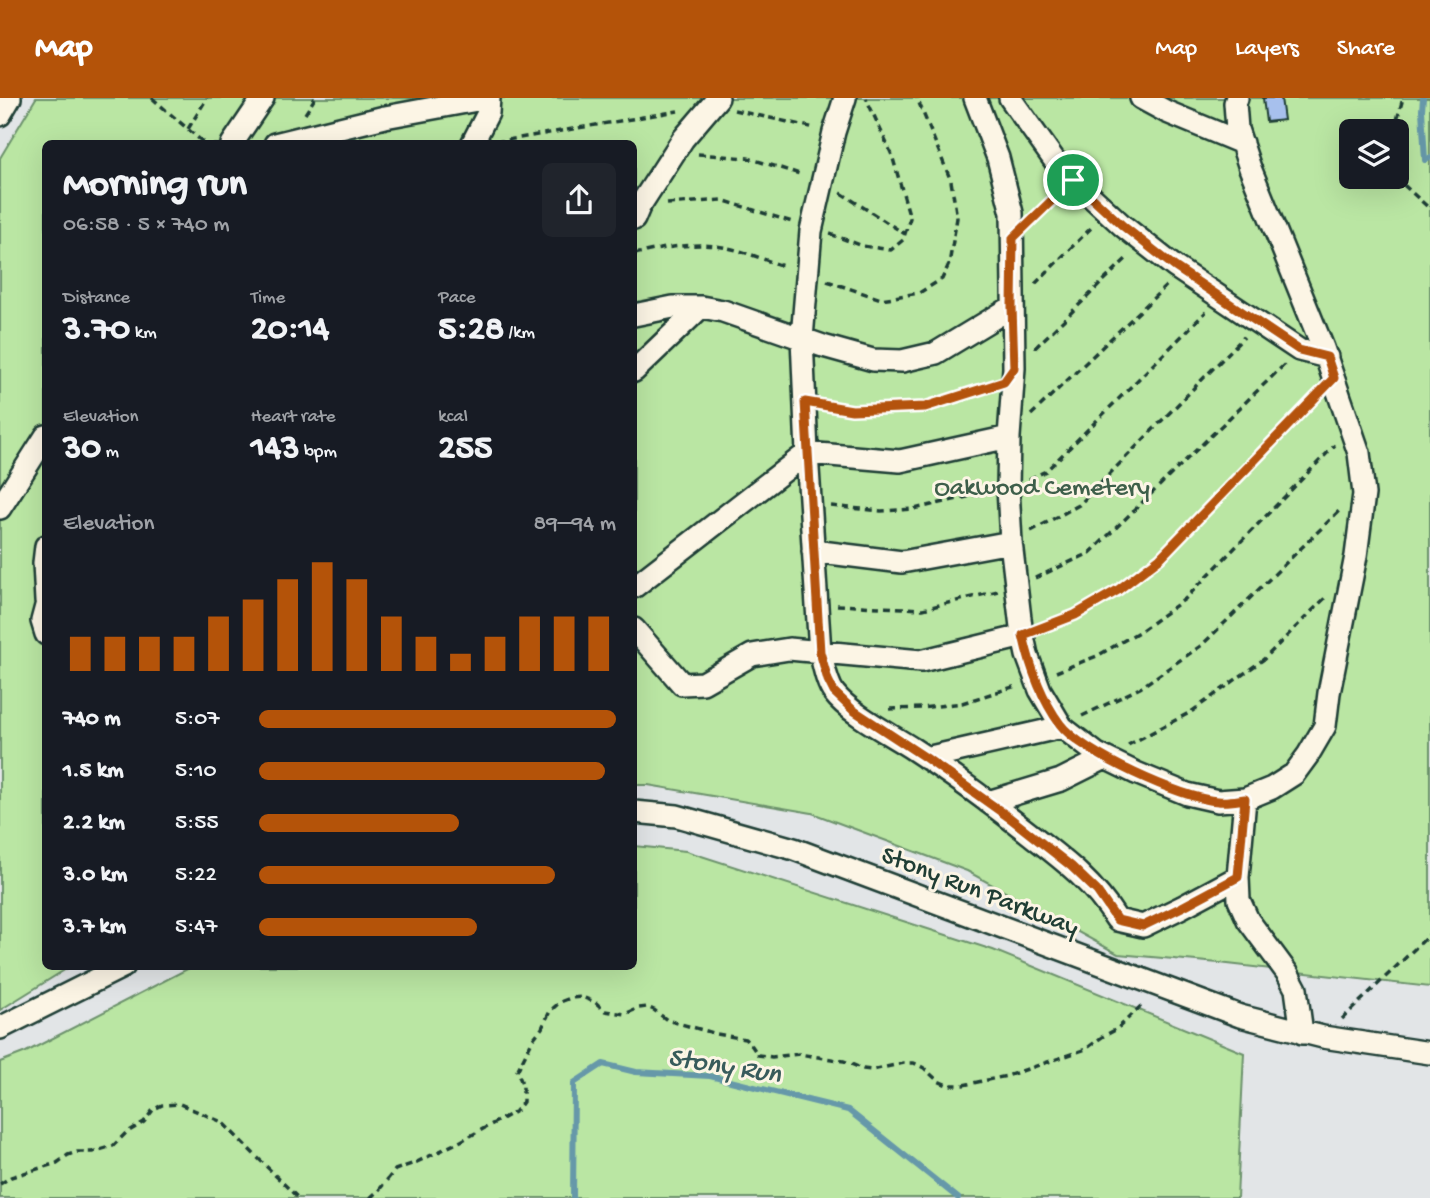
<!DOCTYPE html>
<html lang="en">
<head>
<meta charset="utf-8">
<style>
  :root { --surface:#171b24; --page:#20242c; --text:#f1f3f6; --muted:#9ea1a6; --accent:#b45309 }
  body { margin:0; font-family:"Gochi Hand",sans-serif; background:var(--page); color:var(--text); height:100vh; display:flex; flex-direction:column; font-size:26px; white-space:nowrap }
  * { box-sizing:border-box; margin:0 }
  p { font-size:23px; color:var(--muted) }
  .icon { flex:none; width:38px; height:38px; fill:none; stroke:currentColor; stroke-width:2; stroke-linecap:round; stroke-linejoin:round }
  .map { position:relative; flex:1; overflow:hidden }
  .drawer { position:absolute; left:42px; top:42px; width:595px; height:830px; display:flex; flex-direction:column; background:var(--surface); border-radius:10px; box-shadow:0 7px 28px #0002 }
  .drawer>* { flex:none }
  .controls { position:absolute; left:1339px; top:21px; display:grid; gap:14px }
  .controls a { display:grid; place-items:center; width:70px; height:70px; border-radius:10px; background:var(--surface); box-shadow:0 7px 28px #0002; font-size:35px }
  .pin { position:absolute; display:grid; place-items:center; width:60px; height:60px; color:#fff; margin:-30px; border:4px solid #fff; border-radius:50%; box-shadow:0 2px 7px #0007 }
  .round { display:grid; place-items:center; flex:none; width:74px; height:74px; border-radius:10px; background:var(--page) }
  .head { display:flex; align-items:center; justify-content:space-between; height:119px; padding:0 21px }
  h1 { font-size:38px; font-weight:700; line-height:52px }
  .figures { display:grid; grid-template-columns:repeat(3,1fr); gap:10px; height:119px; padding:7px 21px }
  .figures div { display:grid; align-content:center }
  .figures b { font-size:35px; font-weight:700 }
  .figures small { font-size:19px; font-weight:400 }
  .figures p { font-size:19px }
  .chart { height:196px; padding:14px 21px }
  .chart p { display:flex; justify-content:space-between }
  .chart svg { width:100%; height:126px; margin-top:7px; stroke:var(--accent); stroke-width:6 }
  ul { padding:0 21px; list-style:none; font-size:23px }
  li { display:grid; grid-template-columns:112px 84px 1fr; align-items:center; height:52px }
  li i { height:18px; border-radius:9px; background:var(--accent) }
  header { display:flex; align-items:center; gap:42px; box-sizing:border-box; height:98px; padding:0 35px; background:var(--accent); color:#fff }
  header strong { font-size:33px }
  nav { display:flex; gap:38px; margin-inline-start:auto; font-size:24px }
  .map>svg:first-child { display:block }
  .green { fill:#bae6a3; stroke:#6c926c; stroke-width:2; fill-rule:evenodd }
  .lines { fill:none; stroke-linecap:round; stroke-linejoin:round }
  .stream { stroke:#6698a9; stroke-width:6 }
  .building { fill:#a7c0ed; stroke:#1f3d34; stroke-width:2 }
  .minor-casing { stroke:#1f3d34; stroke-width:26 }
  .path { stroke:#1f3d34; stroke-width:3.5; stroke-dasharray:7 5; stroke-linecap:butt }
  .minor { stroke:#fcf5e5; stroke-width:21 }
  .route-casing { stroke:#fff; stroke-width:14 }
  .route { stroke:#b45309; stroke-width:9 }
  .labels { text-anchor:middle; stroke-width:6; stroke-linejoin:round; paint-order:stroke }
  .park-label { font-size:26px; fill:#3e5f4a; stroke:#fcf5e5 }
  .street-label { font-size:26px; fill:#1f3d34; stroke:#fcf5e5 }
  .water-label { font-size:28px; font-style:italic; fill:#375b5b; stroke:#fcf5e5 }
</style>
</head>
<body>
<header>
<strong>Map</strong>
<nav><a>Map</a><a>Layers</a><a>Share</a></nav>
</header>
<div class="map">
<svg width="1430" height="1100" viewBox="0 0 1430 1100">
  <rect width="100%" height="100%" fill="#e2e5e7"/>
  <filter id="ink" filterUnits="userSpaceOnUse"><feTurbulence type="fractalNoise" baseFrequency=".0143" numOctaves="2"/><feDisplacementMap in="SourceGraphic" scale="14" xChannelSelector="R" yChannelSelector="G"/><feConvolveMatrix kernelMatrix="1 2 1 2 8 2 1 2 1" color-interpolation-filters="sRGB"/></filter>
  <g filter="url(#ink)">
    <!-- green -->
    <path class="green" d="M36,0H1430V889L1219,865L1118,856L967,773L812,715L648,687H634V46H46V868H71L0,912V60ZM1351,33H1396V79H1351Z
      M634,748L686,753L993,852L1244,955L1237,1100H0V964L26,954L193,868H634Z"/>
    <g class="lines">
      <!-- stream -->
      <path class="stream" d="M1423,0L1422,12L1425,62L1430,60
        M573,1100L574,985L603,966L636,974L710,978L848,1012L958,1100"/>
    </g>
    <!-- building -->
    <path class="building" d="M1263,0H1281L1284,22L1266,24Z"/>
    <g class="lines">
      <defs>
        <path id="minor" d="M845,0L834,34L811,133L802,240L807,355L820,554C824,567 826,584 834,595C850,616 890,636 913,651C953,677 992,706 1030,736C1065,763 1093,784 1117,822L1143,828L1182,809L1238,779
          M975,0L998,60L1012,115L1014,270L1009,339L1008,390L1011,444L1021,529L1027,557L1040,592L1062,629L1097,656L1136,675L1187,696L1218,703L1245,701L1272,690L1294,676L1308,657L1325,628L1329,595L1356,458L1364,396L1359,355L1323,250L1250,70L1237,31L1235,5L1237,0
          M1010,0L1060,70L1123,128L1175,169L1299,252L1327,259
          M1141,0L1167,14L1242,45
          M0,17L10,0
          M232,46L263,0
          M275,46L385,19L488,0
          M472,46L488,15L489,0
          M634,121L639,109L683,41L718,0
          M634,217L673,209H701L723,213L823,248L873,262L902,263L936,255L1012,209
          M634,273L701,209
          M0,410L46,338
          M46,448L44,465L46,503
          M813,453L902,464L1011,444
          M634,489L807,355L900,363L1009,339
          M46,508L42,523L46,536
          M634,531L682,586L703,585L752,557L789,551L921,563L1023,538
          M926,660L1062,629
          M1245,701L1238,779L1239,802L1248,822L1288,876L1296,891L1302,935
          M988,704L1061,682L1105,660
          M634,714L677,718L794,751L1240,918L1323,939L1430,955
          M0,930L124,868"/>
      </defs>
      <!-- minor casing -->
      <use href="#minor" class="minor-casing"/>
      <!-- path -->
      <path class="path" d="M152,0L205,46
        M734,12L815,30
        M305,16L315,0
        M188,31L207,0
        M1394,33L1403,0
        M496,44L678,13
        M698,56L748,60L803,77
        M1395,79L1430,111
        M841,95L905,136
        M667,106L722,102L792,124
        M1032,122L1059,96
        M830,136L863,148L891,152L903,142L910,120L892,57L866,0
        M634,156C664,150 696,143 728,150C747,154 767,163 786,169
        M827,183L881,201L919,195L942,181L949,166L957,120L951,83L917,0
        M1035,186L1094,127
        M1035,250L1129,158
        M826,308L852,312L925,309L993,287
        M1031,317L1167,187
        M1029,381L1046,373L1206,214
        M831,408L881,413L914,411L989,394
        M1031,433L1079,407L1244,239
        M1035,480L1090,455L1285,266
        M837,507L923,511L998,493
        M1040,531L1075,517L1118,492L1160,460L1318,297
        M1056,574L1097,558L1142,532L1185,501L1335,347
        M890,611L922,610L962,605L1016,588
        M1082,618L1140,590L1202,547L1339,413
        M1128,647L1191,614L1264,561L1325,500
        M1342,921L1430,836
        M0,1086L11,1079L57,1065L68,1057L77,1054H92L113,1048L126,1035L144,1024L153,1012L162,1007L180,1006L222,1024L298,1100
        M370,1100L379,1092L395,1072L417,1064L461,1043L516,1013L523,1004V988L517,973L533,941L542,930L550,913L560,904L570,900L582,899L595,904L605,913L625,916L639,910L647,909L654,912L667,922L717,936L745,941L752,948L758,957L772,959L799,956L844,963L863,971L872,972L904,965H914L924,970L938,983L947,987H963L1007,978L1086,951L1102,939L1117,931L1144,905"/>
      <!-- minor -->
      <use href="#minor" class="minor"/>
    </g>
  </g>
  <g class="lines" filter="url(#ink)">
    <defs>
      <path id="route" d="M1073,82L1123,128L1175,169L1299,252L1327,259L1334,280L1160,460L1118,492L1075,517L1023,537C1030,569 1041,600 1060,626C1081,655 1183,701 1218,703C1227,704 1237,702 1245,701L1238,779L1182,809L1143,828L1117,822L1097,793L1071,768L1010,720L926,660L853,612L834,594L828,582L820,554L805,304L852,312L925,309L1004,284L1014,270L1012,209L1013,140Z"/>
    </defs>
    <!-- route casing -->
    <use href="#route" class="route-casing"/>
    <!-- route -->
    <use href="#route" class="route"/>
  </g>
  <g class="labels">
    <!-- park labels -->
    <g class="park-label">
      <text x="1042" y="396">Oakwood Cemetery</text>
    </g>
    <!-- street labels -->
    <g class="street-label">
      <text transform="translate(981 791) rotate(21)" y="9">Stony Run Parkway</text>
    </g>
    <!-- water labels -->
    <g class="water-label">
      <text transform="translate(725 965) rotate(9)" y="10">Stony Run</text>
    </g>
  </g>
</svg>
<div class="controls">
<a><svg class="icon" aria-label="layers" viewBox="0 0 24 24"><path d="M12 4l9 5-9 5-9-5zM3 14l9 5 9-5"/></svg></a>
</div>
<div class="pin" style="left:1073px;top:82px;background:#1e9e55"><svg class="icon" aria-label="arrive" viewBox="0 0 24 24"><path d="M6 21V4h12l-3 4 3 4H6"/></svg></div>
<section class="drawer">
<div class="head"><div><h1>Morning run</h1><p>06:58 · 5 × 740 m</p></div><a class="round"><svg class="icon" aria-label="share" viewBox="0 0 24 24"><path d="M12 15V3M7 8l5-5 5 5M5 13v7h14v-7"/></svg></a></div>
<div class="figures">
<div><p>Distance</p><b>3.70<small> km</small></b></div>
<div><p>Time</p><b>20:14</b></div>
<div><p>Pace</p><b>5:28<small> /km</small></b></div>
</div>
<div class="figures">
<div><p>Elevation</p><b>30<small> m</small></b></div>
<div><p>Heart rate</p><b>143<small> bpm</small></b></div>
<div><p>kcal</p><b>255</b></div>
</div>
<div class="chart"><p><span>Elevation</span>89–94 m</p>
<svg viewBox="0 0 160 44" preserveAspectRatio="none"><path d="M5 44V32M15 44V32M25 44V32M35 44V32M45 44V25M55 44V19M65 44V12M75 44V6M85 44V12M95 44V25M105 44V32M115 44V38M125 44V32M135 44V25M145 44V25M155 44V25"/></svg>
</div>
<ul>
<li><b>740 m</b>5:07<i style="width:100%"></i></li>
<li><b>1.5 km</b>5:10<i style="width:97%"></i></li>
<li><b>2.2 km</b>5:55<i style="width:56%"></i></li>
<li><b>3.0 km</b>5:22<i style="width:83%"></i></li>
<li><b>3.7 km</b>5:47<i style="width:61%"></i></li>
</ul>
</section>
</div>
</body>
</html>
